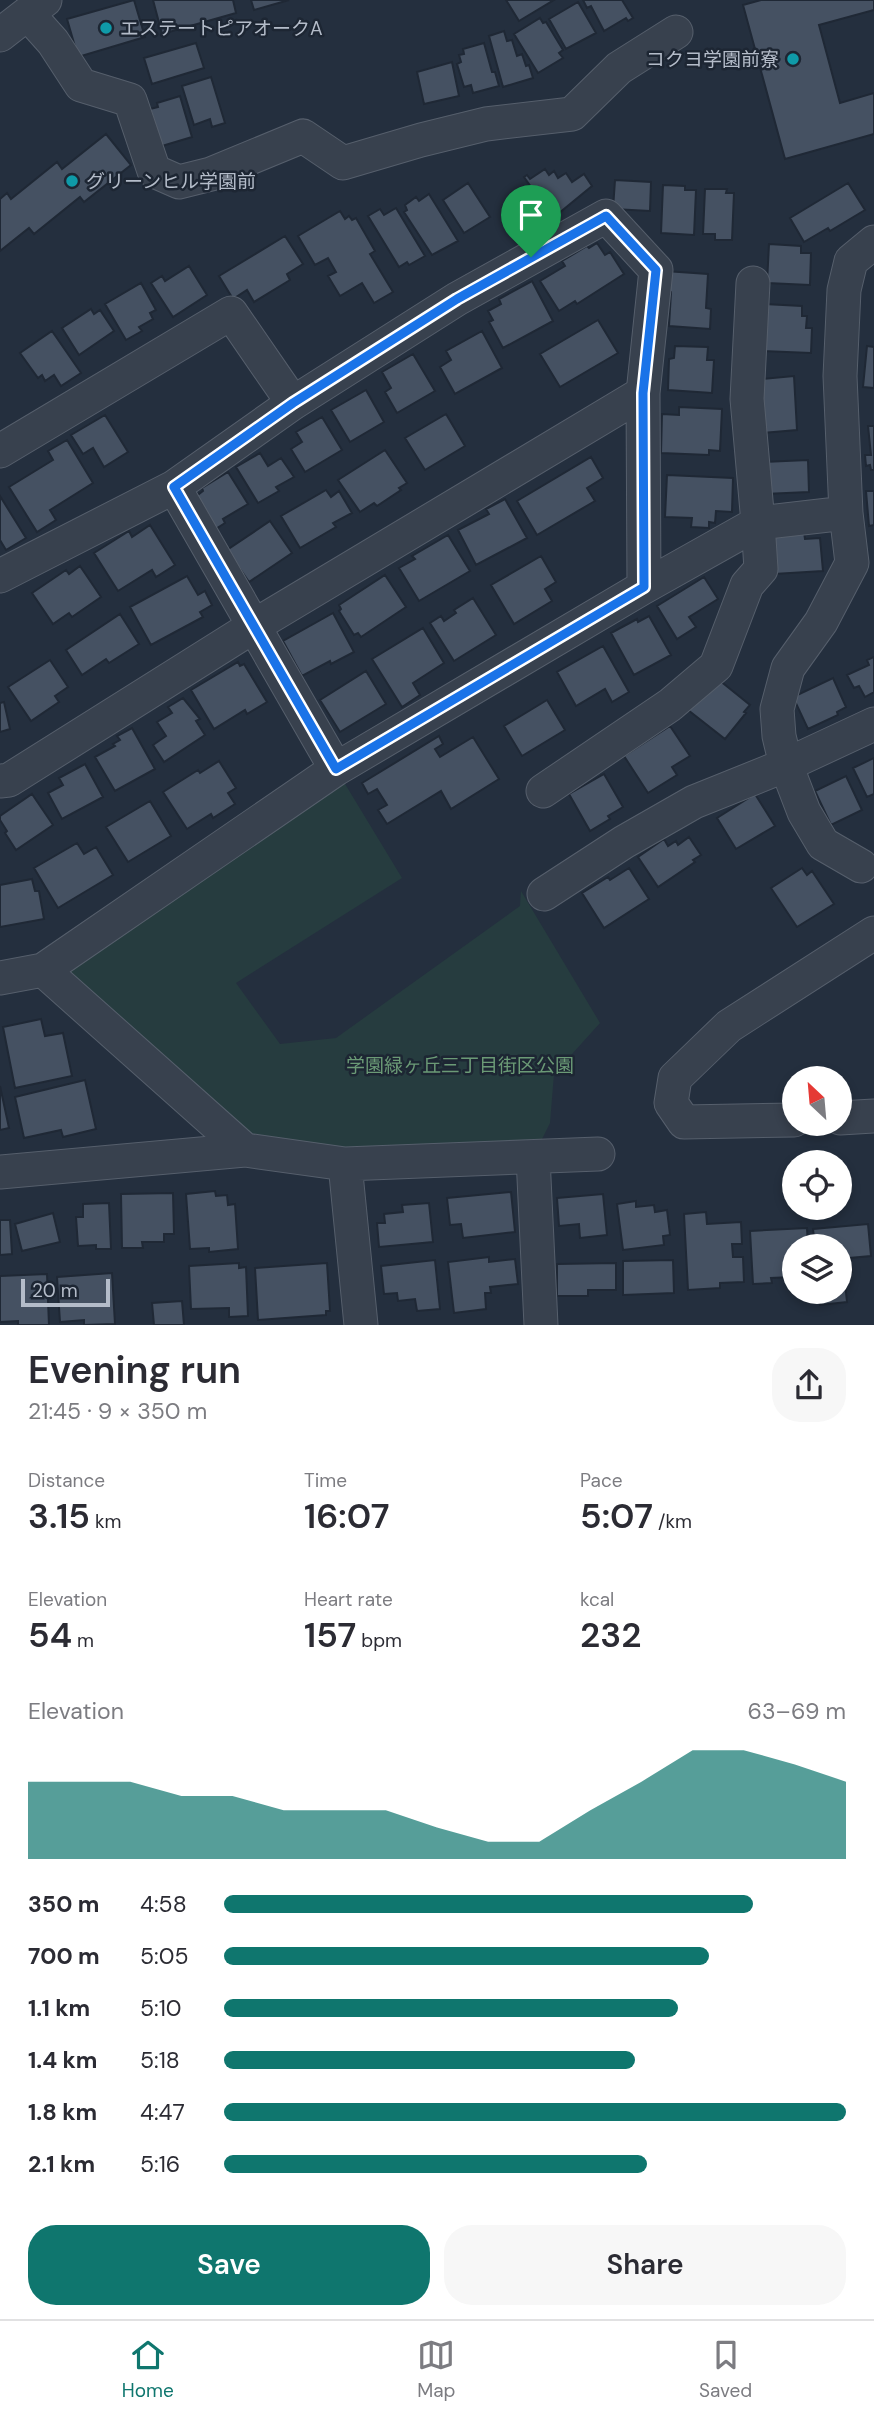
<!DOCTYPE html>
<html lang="en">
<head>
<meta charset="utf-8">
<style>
  :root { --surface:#fff; --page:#f7f7f7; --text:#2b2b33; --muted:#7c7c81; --line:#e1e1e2; --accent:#0f766e }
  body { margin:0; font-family:"DM Sans","Noto Sans JP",sans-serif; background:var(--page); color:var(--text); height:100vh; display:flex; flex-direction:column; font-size:26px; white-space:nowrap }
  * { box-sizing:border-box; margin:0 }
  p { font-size:23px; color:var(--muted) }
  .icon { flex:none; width:38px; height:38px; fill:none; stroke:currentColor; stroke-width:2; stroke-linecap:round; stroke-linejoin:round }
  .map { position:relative; height:1325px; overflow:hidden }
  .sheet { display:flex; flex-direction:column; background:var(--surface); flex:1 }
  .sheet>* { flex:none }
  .needle { width:46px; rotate:334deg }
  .fabs { position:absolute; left:782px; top:1066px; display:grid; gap:14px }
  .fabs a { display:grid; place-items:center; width:70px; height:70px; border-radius:50%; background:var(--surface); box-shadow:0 4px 10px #0003; font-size:35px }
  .scale { position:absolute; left:21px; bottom:18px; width:89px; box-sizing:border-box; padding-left:7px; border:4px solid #b4bcc9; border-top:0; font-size:19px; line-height:24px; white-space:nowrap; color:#b4bcc9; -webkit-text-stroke:5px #1d2633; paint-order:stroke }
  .pin { position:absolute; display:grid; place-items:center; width:60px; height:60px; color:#fff; margin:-72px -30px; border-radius:50% 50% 50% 0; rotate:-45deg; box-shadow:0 0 7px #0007 }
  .pin .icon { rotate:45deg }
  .round { display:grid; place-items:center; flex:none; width:74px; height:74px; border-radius:28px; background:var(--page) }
  .head { display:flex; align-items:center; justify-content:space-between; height:119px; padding:0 28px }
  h1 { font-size:38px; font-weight:600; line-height:52px }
  .figures { display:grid; grid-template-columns:repeat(3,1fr); gap:10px; height:119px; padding:7px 28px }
  .figures div { display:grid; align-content:center }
  .figures b { font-size:35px; font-weight:600 }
  .figures small { font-size:19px; font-weight:400 }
  .figures p { font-size:19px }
  .chart { height:196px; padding:14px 28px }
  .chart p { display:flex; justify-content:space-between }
  .chart svg { width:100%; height:126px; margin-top:7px; fill:var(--accent); opacity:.7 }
  .cta { display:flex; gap:14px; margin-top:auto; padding:14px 28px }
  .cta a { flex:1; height:80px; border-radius:28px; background:var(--accent); color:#fff; font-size:28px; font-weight:600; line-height:80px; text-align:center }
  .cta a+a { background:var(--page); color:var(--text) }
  ul { padding:0 28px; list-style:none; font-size:23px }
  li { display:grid; grid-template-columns:112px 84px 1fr; align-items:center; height:52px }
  li i { height:18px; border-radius:9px; background:var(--accent) }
  .menu { display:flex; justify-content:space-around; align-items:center; height:98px; border-top:2px solid var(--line); background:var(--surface); font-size:19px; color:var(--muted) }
  .menu a { display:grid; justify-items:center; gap:4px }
  .menu .on { color:var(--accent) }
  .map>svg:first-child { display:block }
  .green { fill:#263c3f }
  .building { fill:#455162; stroke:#1f2835; stroke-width:2 }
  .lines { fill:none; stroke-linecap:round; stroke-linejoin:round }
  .street-casing { stroke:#565f6c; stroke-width:35 }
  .street { stroke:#38414e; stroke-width:33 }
  .route-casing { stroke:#fff; stroke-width:14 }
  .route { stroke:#1a73e8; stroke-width:9 }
  .culture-dot { fill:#0f9aa8; stroke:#1d2633; stroke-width:2.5 }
  .labels { text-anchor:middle; stroke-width:5; stroke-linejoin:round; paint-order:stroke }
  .poi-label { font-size:19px; fill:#b4bcc9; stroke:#1d2633; text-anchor:start }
  .park-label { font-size:19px; fill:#6b9a76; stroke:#1d2633 }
</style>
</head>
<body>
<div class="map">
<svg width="874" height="1325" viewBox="0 0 874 1325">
  <rect width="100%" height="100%" fill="#242f3e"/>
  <!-- green -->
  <path class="green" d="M336,769L402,878L236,983L280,1044L336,1038L520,906L521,891L600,1023L554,1074L550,1123L533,1157L245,1150L43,970Z"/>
  <!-- building -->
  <path class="building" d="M134,0L145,37L78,57L67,19Z
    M153,0H233L236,13L162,34Z
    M251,0H289L254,10Z
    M506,0H554L519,21Z
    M583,0H622L633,18L628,21L626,18L604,31L591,6L587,8Z
    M761,0H874V10L819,25L840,103L874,93V134L785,159L743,5Z
    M578,2L596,33L566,49L549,19Z
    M540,18L543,23L546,22L563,50L559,53L563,58L538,73L514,34Z
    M504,31L507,41L512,40L517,56L522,54L526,66L529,65L533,78L503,87L489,36Z
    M196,43L204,68L152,84L144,58Z
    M484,43L492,72H495L499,86L473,93L471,85L464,87L457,64L461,62L459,55L464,54L463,49Z
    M452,62L459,96L424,104L417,72Z
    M211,77L225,123L212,127L210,119L194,125L182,86Z
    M180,96L192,137L162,146L150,109L158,107L157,103Z
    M106,134L131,165L84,202L80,197L34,234L29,228L0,251V199L7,193L11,199L57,162L62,169Z
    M545,169L549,175L554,171L558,178L566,173L572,182L584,174L592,186L553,218L524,177L527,175L530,179Z
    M615,180L651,182L650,211L613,209Z
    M468,183L490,217L464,233L443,200Z
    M848,183L865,210L830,231L828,228L804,242L790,218Z
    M663,185L685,186V190H696L694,235L661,233Z
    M705,189H727L726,193H734L732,240H715V234H703Z
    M429,194L458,241L432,255L404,212L407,210L405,205L416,197L419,201Z
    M396,208L425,256L409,265L407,262L399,267L368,216L380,209L384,215Z
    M340,211L345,219L349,216L352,220L356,218L375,251L370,254L393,292L374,303L362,283L340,296L328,276L336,272L328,258L315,265L298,236Z
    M285,236L303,264L287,274L290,280L254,302L247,290L233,299L219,276Z
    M597,243L605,255L610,252L624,274L577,304L575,301L559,311L540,281L565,266L562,261L587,246L589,248Z
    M769,244L801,246V253H811L810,285L767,283Z
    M189,266L207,295L173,317L151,283L162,276L165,281Z
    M665,271L708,274L706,308L711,309L710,329L669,326L671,292L664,291Z
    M532,281L553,321L503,348L489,322L493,320L488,311L501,304L499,299Z
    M141,283L156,310L150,313L153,319L139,327L142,331L126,340L105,304Z
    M764,304L802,306V316H807L806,328H812L811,353L762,351Z
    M91,309L94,314L100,310L114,331L79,355L62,328Z
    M598,320L618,353L560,387L540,354Z
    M52,331L81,373L61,386L54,375L45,381L42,375L38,378L20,353Z
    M482,331L502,368L455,394L440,367L451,360L446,351Z
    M675,346L708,347L707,360H714L712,393L668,390L669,359L674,358Z
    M867,346L874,347V388L863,387Z
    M413,354L435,391L397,413L385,392L391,388L382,372Z
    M794,376L797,430L761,433L762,379Z
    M366,390L384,422L350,442L331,410Z
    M679,407L722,409L720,451L709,450V455L661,453L662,414L679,415Z
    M446,414L465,446L425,470L405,438Z
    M105,415L128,452L104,467L93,448L83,454L71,435Z
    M322,417L342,450L305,472L291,449L302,442L296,432Z
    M868,426H874V470H871L870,465L866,466L865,455H871Z
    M67,440L93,483L50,510L56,520L37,532L9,487L53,460L48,451Z
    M385,450L407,483L399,488L401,490L377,506L374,503L360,512L338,480Z
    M260,453L268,466L281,458L294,477L276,487L279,491L258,503L236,467Z
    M591,457L603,478L587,488L595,501L537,535L517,501Z
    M808,460L809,492L764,494L763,462Z
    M228,472L248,504L223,519L225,523L214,530L194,498L203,491L202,488Z
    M667,475L733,478L732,512L716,511L715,523L709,522V528L691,527L692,518L665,517Z
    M326,490L331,497L339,491L352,513L333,523L336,527L300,548L281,516Z
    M866,491H874V525L869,526Z
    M0,496L26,538L6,550L0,540Z
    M505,499L527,538L476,565L458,530L489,514L486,509Z
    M270,521L292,553L249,582L227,550Z
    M150,525L175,565L156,577L152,570L118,591L94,553L129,531L132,537Z
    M804,532L805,539L820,538L823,571L774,574L771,535Z
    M448,535L470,571L419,601L399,568L415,559L412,556Z
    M541,556L556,582L545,589L552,601L514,624L491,585Z
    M80,566L101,597L72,617L69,613L53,624L32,593L66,570L69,574Z
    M385,575L406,607L361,637L358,633L354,635L339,611L341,609L339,605Z
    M187,576L198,595L205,591L212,605L200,612L203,617L151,645L130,607Z
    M704,577L718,599L689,617L696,627L677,639L657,606Z
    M473,598L496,635L454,661L430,623L441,616L444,621L456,613L454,610Z
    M333,613L354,652L331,664L330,661L302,676L283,641Z
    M120,614L139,644L109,663L106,659L82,675L66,650Z
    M649,616L671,655L634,675L611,633L637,619L638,622Z
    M423,628L444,663L413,683L420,695L402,707L372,659Z
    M603,646L629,692L612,702L605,689L576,706L557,672Z
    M874,657V692L865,697L859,686L854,688L847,675L869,665L867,660Z
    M50,660L68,687L55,696L59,702L31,721L8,687Z
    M238,662L240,666L244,664L267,702L247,714L245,710L214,729L191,690Z
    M366,671L386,704L340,732L320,700Z
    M833,678L846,707L837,712L838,715L808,729L793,697Z
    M719,680L750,705L744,712L746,713L725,739L688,710Z
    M183,698L200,719L196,721L205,735L164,762L153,745L166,736L157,722L172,713L168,707Z
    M547,700L565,730L522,756L504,726Z
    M4,702L10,729L0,732V703Z
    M670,726L690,756L672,767L677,775L648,793L624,756Z
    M132,728L155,769L115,791L95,757L115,746L113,744L120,740L117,736Z
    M439,736L443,744L435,749L440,757L473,737L499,779L451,809L441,791L387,824L378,810L387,805L377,789L368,794L362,783Z
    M874,758V794L867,797L853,768Z
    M219,761L236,788L228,793L235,804L213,818L211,814L187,829L163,792L198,770L200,773Z
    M85,764L103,797L62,819L48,793L63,785L59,778Z
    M604,774L623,807L608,816L610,819L590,831L569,794Z
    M846,776L862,810L831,825L815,791Z
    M32,794L53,825L16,850L5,833L7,831L0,820V816Z
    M755,794L775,826L736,849L717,818Z
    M150,801L171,836L128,862L106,827Z
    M689,837L701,855L693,860L695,862L658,887L638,857L664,839L668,846L676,841L678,845Z
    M77,843L84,854L96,847L113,875L58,908L34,868Z
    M629,868L649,899L604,928L582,893L608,877L610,880Z
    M802,868L807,875L812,871L834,904L797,927L771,888Z
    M32,879L35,891H39L44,919L0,927V885Z
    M41,1019L45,1036L63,1033L72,1076L15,1088L3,1027Z
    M85,1080L96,1129L63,1137L61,1130L24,1138L15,1097Z
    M0,1086L9,1128L0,1130Z
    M215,1191L216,1196L227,1195L228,1205L235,1204L238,1249L209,1252V1248L190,1249L186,1194Z
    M511,1192L515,1232L463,1238L461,1224L450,1225L447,1198Z
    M173,1193L174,1234H164V1242H142L143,1248H122L121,1194Z
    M603,1194L607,1235L580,1238L579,1224L559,1226L557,1198Z
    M636,1201V1207L654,1205L655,1212L667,1210L670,1235L663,1236L664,1245L623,1250L617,1204Z
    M109,1203L111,1249H96V1245L78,1246L76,1217H83V1204Z
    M429,1203L433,1242L379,1247L377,1223H385L384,1214L403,1212L402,1205Z
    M706,1212L707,1224L741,1222L742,1244H732L733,1257H743L744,1282L720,1283V1288L688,1290L684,1214Z
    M53,1213L60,1242L22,1251L15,1224Z
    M0,1220H10L12,1254L0,1255Z
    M868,1224L871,1256L850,1258L852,1272L844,1273L847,1302L820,1305L819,1292H840V1246H815L813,1229Z
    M807,1228L808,1246H794V1277L771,1278L772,1283L753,1284L750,1231Z
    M489,1257V1262L515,1259L518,1284L490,1287L491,1293H485L486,1309L454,1313L448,1262Z
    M435,1260L440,1309L417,1311L415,1299L398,1301L397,1293L384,1294L381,1266Z
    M673,1260L674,1293L623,1295V1261Z
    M239,1263V1268L246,1267L248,1316L229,1317V1308L191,1309L189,1266Z
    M327,1263L330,1311H326V1315L258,1320L255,1268Z
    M616,1263V1290H588V1296H557V1264Z
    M112,1273L115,1324L84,1325V1320L60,1322L57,1277Z
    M47,1274L49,1325H18V1321L0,1322V1276Z
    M182,1301L184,1325H154L152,1303Z"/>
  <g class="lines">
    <defs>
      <path id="street" d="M28,14L53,42L81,85L130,100L154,171L179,182L211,174L303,136L343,163L421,140L486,124L572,114L619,68L676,32
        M0,35L45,0
        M0,451L231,313L293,403
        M174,487L336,769
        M0,576L174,487L293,403L457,299L606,216L656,270L643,393L644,587L336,769L43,970L0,978
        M644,587L758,523L747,399L753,283
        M0,781L9,780L254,626L643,393
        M543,791L670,705L716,666L747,585L761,569L758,523L846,513
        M861,866L823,844L804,812L786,765L779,736L777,709L788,668L821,622L852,563L846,513L840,376L844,290L851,261L874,242
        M544,894L624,842L694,802L786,765L874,724
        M43,970L245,1150
        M840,1118L874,1116
        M794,1120L684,1122L671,1103L675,1078L729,1026L874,933
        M533,1157L541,1325
        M345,1164L361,1325
        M0,1172L245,1150L345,1164L598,1154"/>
    </defs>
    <!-- street casing -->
    <use href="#street" class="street-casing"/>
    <!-- street -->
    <use href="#street" class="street"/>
  </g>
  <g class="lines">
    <defs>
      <path id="route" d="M606,216L656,270L643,393L644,587L336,769L174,487L293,403L457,299Z"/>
    </defs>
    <!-- route casing -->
    <use href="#route" class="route-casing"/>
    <!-- route -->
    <use href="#route" class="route"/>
  </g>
  <!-- markers -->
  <g class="culture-dot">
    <circle cx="106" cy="28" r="7"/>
    <circle cx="793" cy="59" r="7"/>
    <circle cx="72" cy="181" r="7"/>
  </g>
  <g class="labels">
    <!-- poi labels -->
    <g class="poi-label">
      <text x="120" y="35">エステートピアオークA</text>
      <text x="779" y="66" text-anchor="end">コクヨ学園前寮</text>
      <text x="86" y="188">グリーンヒル学園前</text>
    </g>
    <!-- park labels -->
    <g class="park-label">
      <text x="460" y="1072">学園緑ヶ丘三丁目街区公園</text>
    </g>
  </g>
</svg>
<div class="fabs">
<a><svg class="needle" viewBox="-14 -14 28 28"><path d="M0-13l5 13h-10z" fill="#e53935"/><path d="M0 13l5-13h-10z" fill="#7c7c81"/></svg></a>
<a><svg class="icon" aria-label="locate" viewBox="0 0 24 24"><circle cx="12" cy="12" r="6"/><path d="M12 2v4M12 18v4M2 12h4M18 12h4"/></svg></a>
<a><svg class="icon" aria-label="layers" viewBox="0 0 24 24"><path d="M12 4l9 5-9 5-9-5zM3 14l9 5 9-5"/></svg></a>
</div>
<div class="scale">20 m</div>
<div class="pin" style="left:531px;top:257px;background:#1e9e55"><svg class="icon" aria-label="arrive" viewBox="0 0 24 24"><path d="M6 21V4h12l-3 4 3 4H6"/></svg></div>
</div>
<section class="sheet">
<div class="head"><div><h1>Evening run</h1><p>21:45 · 9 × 350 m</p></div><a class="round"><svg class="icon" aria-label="share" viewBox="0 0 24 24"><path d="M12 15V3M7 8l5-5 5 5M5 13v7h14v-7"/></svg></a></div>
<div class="figures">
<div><p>Distance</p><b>3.15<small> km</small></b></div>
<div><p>Time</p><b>16:07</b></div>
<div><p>Pace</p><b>5:07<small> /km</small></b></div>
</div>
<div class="figures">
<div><p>Elevation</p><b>54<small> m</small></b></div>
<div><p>Heart rate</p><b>157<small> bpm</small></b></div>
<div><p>kcal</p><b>232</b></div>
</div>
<div class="chart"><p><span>Elevation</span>63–69 m</p>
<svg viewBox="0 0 160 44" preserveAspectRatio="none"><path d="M0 44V17L10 17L20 17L30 22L40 22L50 27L60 27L70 27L80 33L90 38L100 38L110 27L120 17L130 6L140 6L150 11L160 17V44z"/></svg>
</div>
<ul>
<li><b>350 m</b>4:58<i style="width:85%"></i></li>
<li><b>700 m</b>5:05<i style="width:78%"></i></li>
<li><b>1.1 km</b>5:10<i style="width:73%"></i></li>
<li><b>1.4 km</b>5:18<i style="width:66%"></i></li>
<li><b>1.8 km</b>4:47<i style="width:100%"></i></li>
<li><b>2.1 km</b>5:16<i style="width:68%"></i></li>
</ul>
<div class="cta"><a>Save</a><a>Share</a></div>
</section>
<nav class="menu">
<a class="on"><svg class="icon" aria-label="home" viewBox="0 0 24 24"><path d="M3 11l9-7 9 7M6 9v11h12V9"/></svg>Home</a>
<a><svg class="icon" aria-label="map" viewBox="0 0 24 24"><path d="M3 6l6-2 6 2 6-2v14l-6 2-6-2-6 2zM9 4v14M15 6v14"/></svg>Map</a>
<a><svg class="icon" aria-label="saved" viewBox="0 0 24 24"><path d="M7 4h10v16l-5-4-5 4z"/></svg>Saved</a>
</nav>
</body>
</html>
